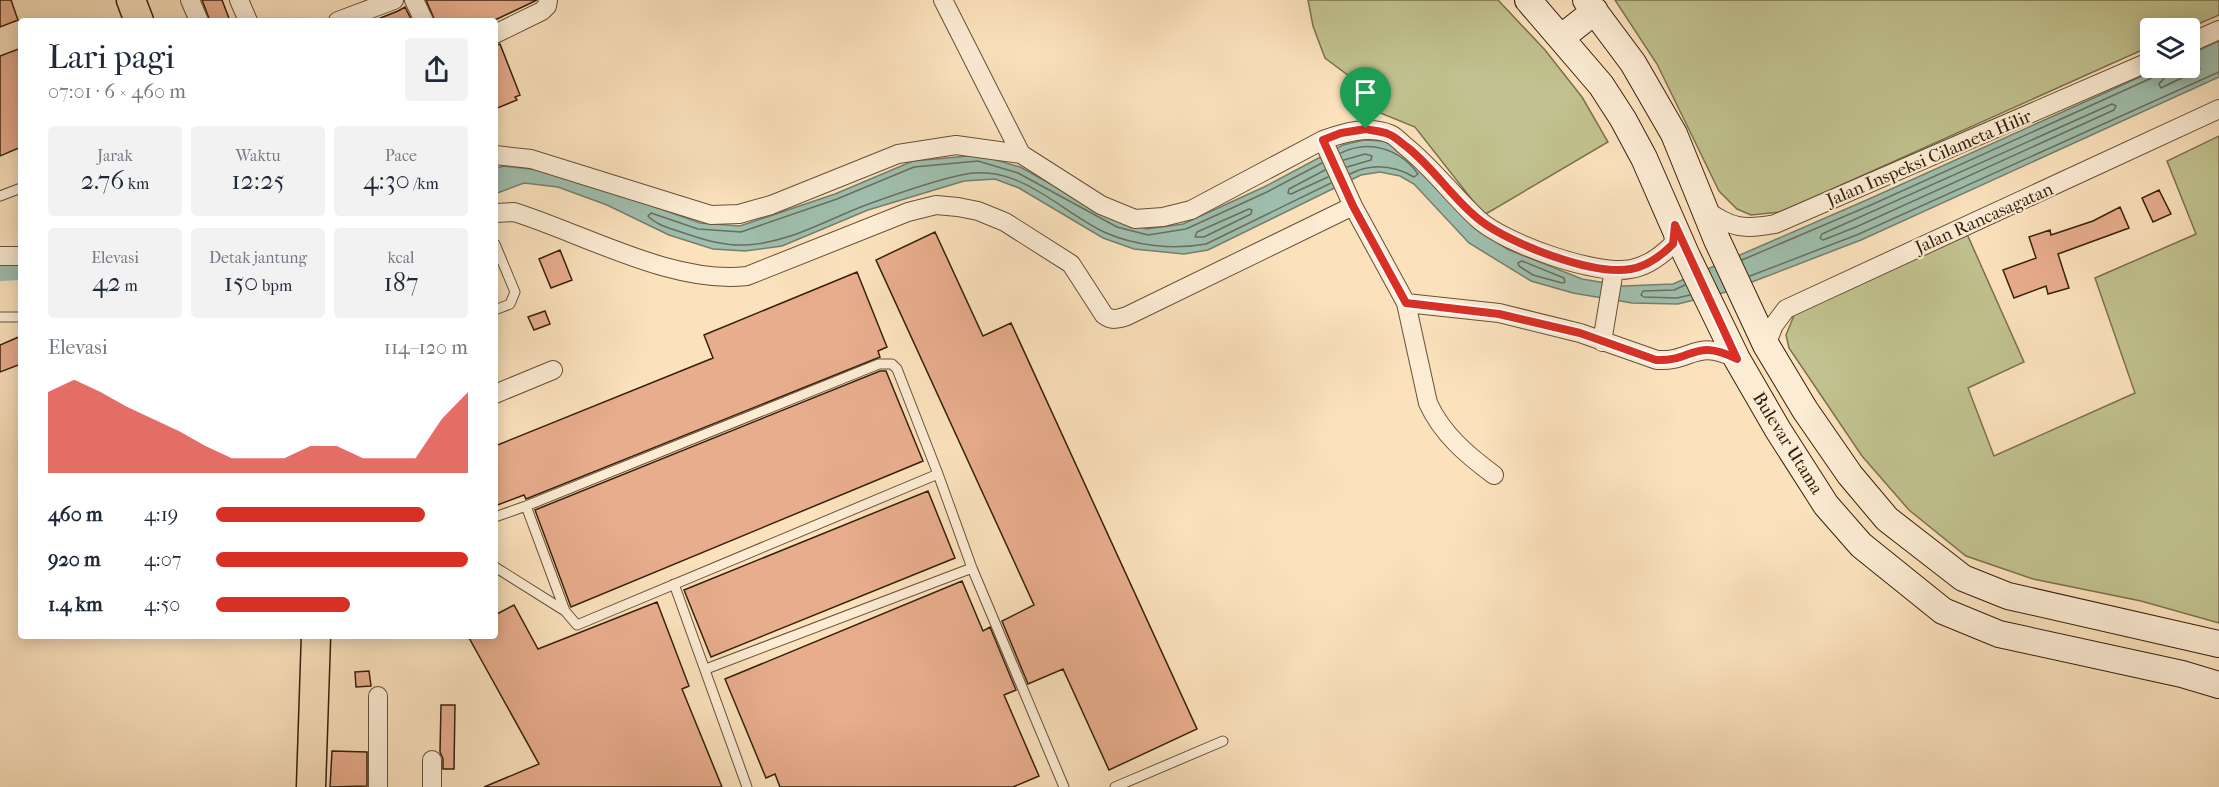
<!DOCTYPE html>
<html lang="id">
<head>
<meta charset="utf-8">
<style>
  :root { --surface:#fff; --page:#f2f2f3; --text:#1f2937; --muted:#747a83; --accent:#d93025 }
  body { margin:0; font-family:"IM FELL French Canon",serif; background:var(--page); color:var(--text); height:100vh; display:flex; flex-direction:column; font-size:22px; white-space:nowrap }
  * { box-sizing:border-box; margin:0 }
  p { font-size:20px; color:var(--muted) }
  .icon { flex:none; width:33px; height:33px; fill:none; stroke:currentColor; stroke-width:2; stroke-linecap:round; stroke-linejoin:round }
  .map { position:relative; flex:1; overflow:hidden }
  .details { position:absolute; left:18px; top:18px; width:480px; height:621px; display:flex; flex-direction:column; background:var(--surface); border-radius:6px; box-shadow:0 3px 15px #0003 }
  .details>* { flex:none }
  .fabs { position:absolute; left:2140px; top:18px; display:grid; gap:12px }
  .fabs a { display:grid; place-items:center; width:60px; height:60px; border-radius:6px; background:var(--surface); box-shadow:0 3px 15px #0003; font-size:30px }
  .pin { position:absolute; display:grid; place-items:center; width:51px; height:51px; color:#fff; margin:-62px -26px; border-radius:50% 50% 50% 0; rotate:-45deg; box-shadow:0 0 6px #0007 }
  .pin .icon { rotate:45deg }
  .round { display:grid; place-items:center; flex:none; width:63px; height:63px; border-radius:6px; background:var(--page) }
  .headline { display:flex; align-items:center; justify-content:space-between; height:102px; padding:0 30px }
  h1 { font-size:33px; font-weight:600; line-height:45px }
  .metrics { display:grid; grid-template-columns:repeat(3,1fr); gap:9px; height:102px; padding:6px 30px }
  .metrics div { display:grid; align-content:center; border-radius:6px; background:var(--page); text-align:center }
  .metrics b { font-size:26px; font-weight:600 }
  .metrics small { font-size:16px; font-weight:400 }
  .metrics p { font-size:16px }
  .chart { height:168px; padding:12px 30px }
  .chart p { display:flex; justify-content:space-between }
  .chart svg { width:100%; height:108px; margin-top:6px; fill:var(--accent); opacity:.7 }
  ul { padding:0 30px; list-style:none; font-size:20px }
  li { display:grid; grid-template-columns:96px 72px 1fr; align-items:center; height:45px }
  li i { height:15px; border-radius:8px; background:var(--accent) }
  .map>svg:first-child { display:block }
  .green { fill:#c1c28f; stroke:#7c714d; stroke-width:1.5 }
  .water { fill:#9fbead; stroke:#757f6c; stroke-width:1.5 }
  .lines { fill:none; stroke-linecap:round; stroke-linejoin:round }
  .shore { stroke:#6a6f5c; stroke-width:1.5 }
  .river { stroke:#9fbead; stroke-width:28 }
  .building { fill:#e8ad8d; stroke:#36200b; stroke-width:1.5 }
  .lane-casing { stroke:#675038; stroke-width:11 }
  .street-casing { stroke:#675038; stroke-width:20 }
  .secondary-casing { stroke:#36200b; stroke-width:28 }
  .primary-casing { stroke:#36200b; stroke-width:31 }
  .lane { stroke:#fcecd4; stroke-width:9 }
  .street { stroke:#fcecd4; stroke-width:18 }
  .secondary { stroke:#fcecd4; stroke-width:26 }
  .primary { stroke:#fbe2bd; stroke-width:28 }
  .route-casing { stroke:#fff; stroke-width:12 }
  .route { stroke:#d93025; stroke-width:8 }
  .labels { text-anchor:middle; stroke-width:4.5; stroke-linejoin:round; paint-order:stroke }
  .street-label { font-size:18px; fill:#36200b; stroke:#fcecd4 }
</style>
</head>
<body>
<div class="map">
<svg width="2219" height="787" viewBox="0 0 2219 787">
  <rect width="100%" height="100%" fill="#fbe2bd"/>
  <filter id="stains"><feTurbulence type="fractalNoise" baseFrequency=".00333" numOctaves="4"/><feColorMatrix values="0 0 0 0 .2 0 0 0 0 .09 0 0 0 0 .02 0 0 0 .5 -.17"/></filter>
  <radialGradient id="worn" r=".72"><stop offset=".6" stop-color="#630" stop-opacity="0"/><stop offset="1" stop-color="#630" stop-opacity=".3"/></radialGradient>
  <!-- green -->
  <path class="green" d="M1308,0H1498L1545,50L1582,97L1608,142L1484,215L1415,127L1368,108L1353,79L1325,58L1313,26Z
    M1615,0H2219V15L2189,28H2151V46L1781,212L1751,215L1737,209L1719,191L1657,64Z
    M2219,136V623L2141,601L2033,579L1966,556L1909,510L1862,456L1789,348L1786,335L1795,313L1967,234L2024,362L1968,388L1994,456L2135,393L2095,278L2196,234L2167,161Z"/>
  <!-- water -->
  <path class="water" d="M2219,41V77L1861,240L1726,292L1678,304L1632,303L1573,293L1531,281L1469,243L1414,184L1400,176L1380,172L1361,175L1208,250L1184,254L1134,249L1103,238L1019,188L995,179L964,181L868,210L782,246L745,251L713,249L669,235L607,205L558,187L524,183L495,194V168L504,166L558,172L700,223L740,226L835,194L913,161L979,155L1020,167L1120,222L1147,229L1183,224L1264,187L1343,145L1364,140L1386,141L1412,159L1475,228L1507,249L1582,279L1624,286L1673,284L1869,199L2160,68H2190V54Z"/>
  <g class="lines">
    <!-- shore -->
    <path class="shore" d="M2168,68L2166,76L2159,84L2161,88L2200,69L2198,66L2190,67
      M2112,104L2116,106L2114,110L1856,227L1823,240L1820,238L1822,234Z
      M1341,153C1369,139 1400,149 1418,174L1414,177C1393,165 1372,163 1350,174
      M1344,160L1365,154L1372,156L1371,160L1347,167
      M1322,163L1267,192L1186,229L1148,235L1117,227L1018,173L978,161L914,167L837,199L741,232L698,229L651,213L648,216C656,225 672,229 684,233C704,240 724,246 746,245C789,243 826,220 866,205C896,194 929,182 961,175C1018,162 1057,209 1104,232C1135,246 1173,250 1206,244L1331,183
      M1325,170L1289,189L1288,193L1291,194L1328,177
      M1249,209L1252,210L1251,214L1204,237H1195L1197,232Z
      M1742,260L1871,205L2156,76L2161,68
      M1522,261L1564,278L1565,282L1562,283L1533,275L1519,266L1518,263Z
      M1750,276L1859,234L2219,72
      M1685,285L1674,290L1643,291L1641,295L1644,297L1677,298L1690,295"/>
    <!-- river -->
    <path class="river" d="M0,267L21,266"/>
  </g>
  <!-- building -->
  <path class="building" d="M0,0H11L18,20L0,27Z
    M202,0H222L230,21H210Z
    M426,0H537L493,21H435Z
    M405,7L412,21H373L398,11Z
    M500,44L520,95L515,97L517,100L495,109V45Z
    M21,48V147L0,156V56Z
    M2159,190L2171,214L2153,222L2142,198Z
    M2120,207L2129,228L2058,254L2069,288L2048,294L2046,286L2014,298L2003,270L2036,258L2029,237L2050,230L2051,235L2093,221Z
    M935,232L983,336L1011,323L1197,729L1109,770L1063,669L1028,684L1002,621L1034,605L876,260Z
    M560,250L572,280L551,288L539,259Z
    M857,272L887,347L878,351L880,357L526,499L524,495L495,506V446L713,358L704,335Z
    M545,311L550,324L534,330L528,317Z
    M21,336V364L0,372V345Z
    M880,371H886L923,461L571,607L535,510Z
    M928,491L955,558L711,657L684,590Z
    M962,581L983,631L990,627L1016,690L1004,695L1039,776L1013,787H780L775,774L766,778L725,679Z
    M657,602L689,686L682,689L722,787H484L539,764L468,636H495V615L514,605L538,649Z
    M369,671L371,686L356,687L355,672Z
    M441,705H455L454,769H443V759L440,752Z
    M332,751L367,752V786L330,787Z"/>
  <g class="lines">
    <defs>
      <path id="lane" d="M0,196L21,188
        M495,244L515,292L510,304L495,310
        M0,317H21
        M495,517L526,506
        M495,567L565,611L577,625L938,474L972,568L1064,787
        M674,584L747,787
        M565,611L526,506L879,364H892L897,369L938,474
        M706,669L972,568
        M1115,787L1223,741"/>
      <path id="street" d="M190,0L199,21
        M239,0L248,21
        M414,0L424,21
        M943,0L1021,154
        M338,21L394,0
        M495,34L542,11L547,6L548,0
        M2190,43L2219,30
        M1323,140L1353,206L1406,303L1499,313L1580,333L1657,360C1693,362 1695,338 1737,359
        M495,155L531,159L711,215L739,214L771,205L898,154L956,145L1021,154L1101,205L1135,219L1163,217L1191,210L1323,140C1343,133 1368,125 1390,134C1395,136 1400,141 1404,145C1432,167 1452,195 1478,219C1504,243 1596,276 1631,269C1648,266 1662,255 1673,244L1675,226
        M1706,210C1731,228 1744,230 1775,224L2151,61
        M495,213L514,212C584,234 674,285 747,276L908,212L936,205L958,207L978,211L1005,222L1071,264L1104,315C1111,321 1118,319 1127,316L1353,206
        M0,256H21
        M1406,303L1428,403C1442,434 1467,455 1494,475
        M1602,342L1614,270
        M1766,345L1774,325L1786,309L2219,109
        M495,394L553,370
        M378,696V787
        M432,787V760"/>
      <path id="secondary" d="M1528,0L1601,85L1623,119L1644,158L1686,254L1737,359L1778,430L1826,505L1861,545L1943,611L1999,634L2182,674L2219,685
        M1586,0L1633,63L1674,134L1717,240L1766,345L1805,410L1850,475L1887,519L1963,578L2008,596L2219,644
        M1562,37L1595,11"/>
      <path id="primary" d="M131,0L139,21
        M311,787L316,636"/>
    </defs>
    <!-- lane casing -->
    <use href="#lane" class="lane-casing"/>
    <!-- street casing -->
    <use href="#street" class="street-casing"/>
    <!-- secondary casing -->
    <use href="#secondary" class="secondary-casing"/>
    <!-- primary casing -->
    <use href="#primary" class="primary-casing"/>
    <!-- lane -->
    <use href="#lane" class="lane"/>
    <!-- street -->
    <use href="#street" class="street"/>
    <!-- secondary -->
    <use href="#secondary" class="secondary"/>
    <!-- primary -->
    <use href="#primary" class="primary"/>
  </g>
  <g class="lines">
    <defs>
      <path id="route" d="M1366,129C1373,131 1382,131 1388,134C1395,136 1401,143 1407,147C1435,169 1454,201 1481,221C1511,244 1593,276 1631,269C1648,266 1662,255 1673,244L1675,225L1737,359C1695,337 1692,362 1656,360L1580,333L1499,314L1406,303L1353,206L1323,140L1341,133Z"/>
    </defs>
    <!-- route casing -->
    <use href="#route" class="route-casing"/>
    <!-- route -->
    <use href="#route" class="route"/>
  </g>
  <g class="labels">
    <!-- street labels -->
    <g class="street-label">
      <text transform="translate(1929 158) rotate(-23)" y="6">Jalan Inspeksi Cilameta Hilir</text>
      <text transform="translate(1984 218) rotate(-24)" y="6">Jalan Rancasagatan</text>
      <text transform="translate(1788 443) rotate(58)" y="6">Bulevar Utama</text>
    </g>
  </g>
  <rect width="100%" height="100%" filter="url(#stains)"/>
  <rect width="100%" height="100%" fill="url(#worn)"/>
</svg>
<div class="fabs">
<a><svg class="icon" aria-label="layers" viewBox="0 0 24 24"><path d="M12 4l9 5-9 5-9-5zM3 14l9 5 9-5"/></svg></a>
</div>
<div class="pin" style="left:1366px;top:129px;background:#1e9e55"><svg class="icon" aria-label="arrive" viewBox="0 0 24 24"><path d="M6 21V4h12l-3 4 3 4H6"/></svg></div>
<section class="details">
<div class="headline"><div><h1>Lari pagi</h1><p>07:01 · 6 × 460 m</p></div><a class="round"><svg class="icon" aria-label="share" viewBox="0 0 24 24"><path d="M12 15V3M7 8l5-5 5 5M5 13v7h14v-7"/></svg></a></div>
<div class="metrics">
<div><p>Jarak</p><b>2.76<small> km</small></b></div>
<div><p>Waktu</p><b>12:25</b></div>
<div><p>Pace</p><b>4:30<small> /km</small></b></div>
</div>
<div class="metrics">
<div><p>Elevasi</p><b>42<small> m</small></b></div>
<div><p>Detak jantung</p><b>150<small> bpm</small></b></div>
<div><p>kcal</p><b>187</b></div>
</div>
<div class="chart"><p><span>Elevasi</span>114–120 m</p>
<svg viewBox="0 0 160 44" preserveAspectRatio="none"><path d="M0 44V11L10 6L20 11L30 17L40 22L50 27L60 33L70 38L80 38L90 38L100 33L110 33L120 38L130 38L140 38L150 22L160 11V44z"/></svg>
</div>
<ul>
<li><b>460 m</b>4:19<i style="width:83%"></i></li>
<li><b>920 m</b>4:07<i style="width:100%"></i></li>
<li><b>1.4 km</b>4:50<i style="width:53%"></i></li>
</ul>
</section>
</div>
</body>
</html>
